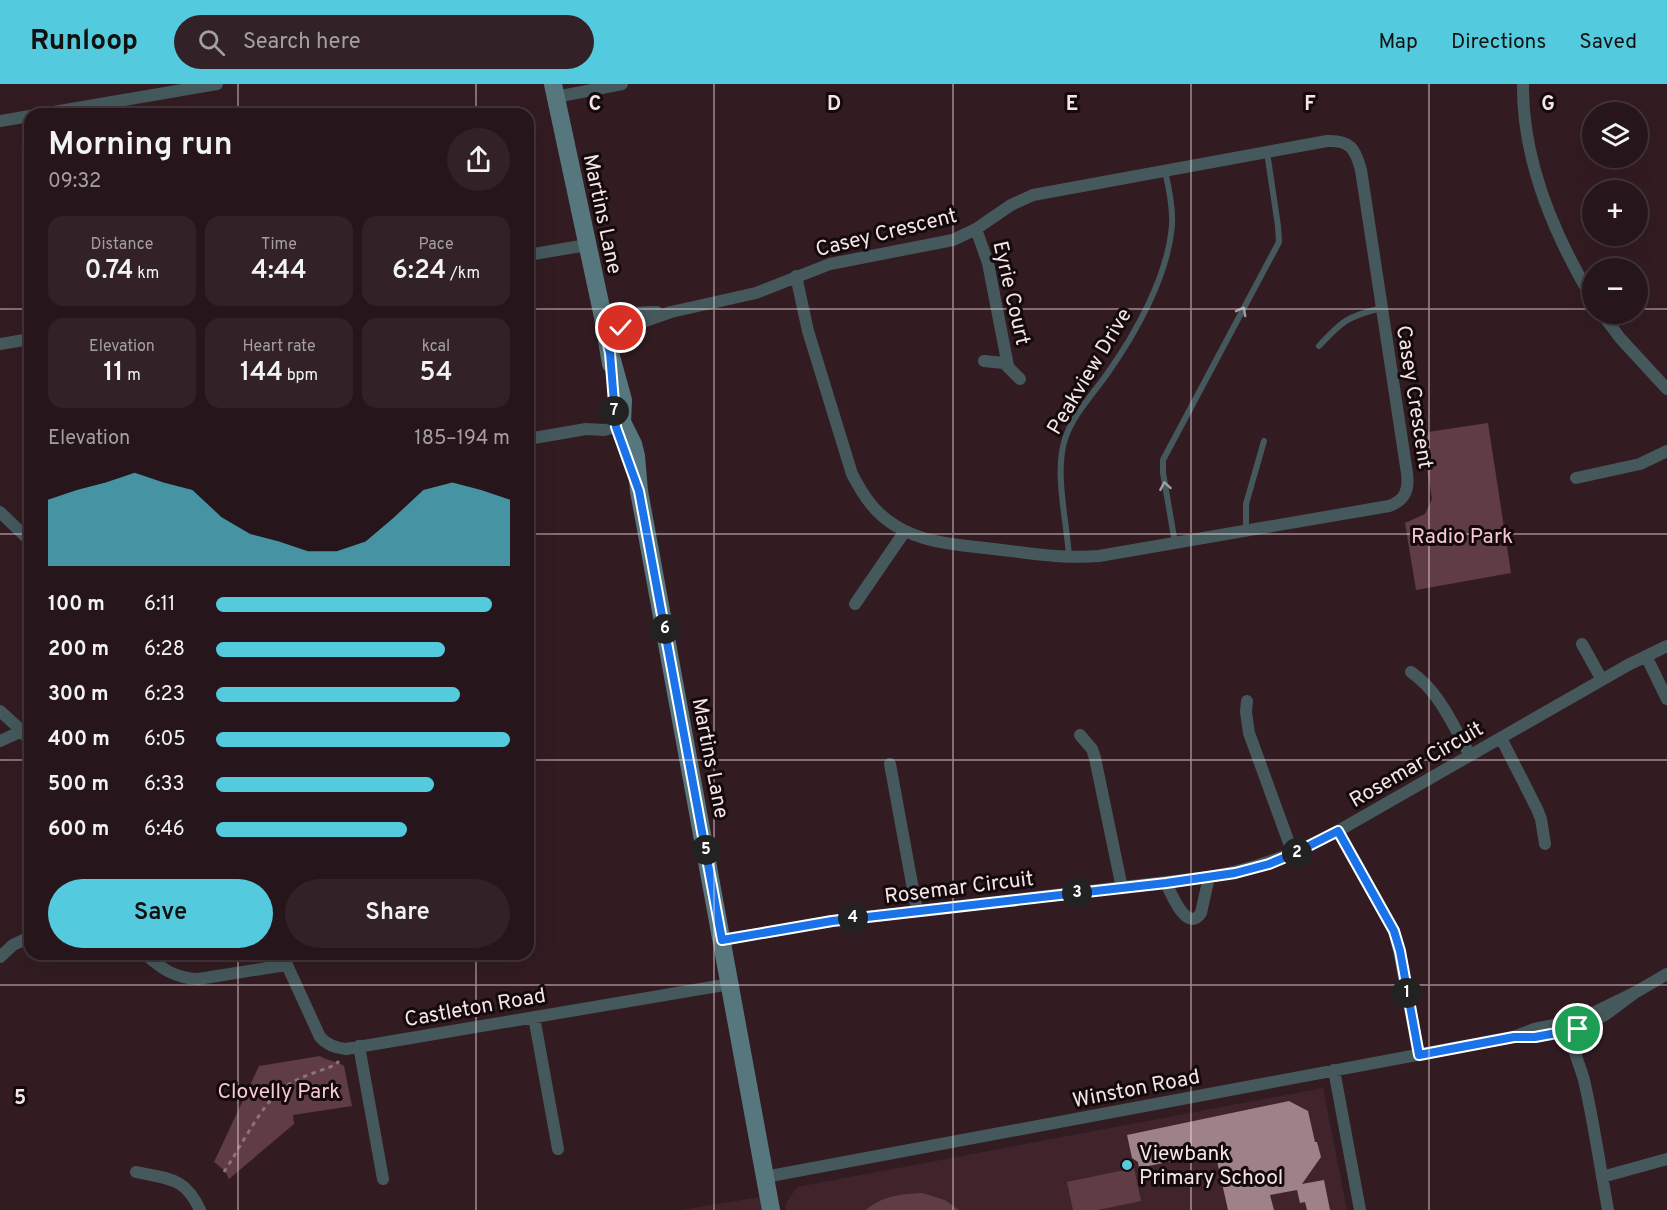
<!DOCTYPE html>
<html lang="en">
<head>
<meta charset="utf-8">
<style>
  :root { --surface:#26151a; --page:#322227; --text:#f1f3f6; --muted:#a49fa2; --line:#423439; --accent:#54cade }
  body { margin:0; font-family:Overpass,sans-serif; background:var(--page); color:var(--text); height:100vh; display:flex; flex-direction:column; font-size:22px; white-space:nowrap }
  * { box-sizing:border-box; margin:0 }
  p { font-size:20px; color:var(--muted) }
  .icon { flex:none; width:33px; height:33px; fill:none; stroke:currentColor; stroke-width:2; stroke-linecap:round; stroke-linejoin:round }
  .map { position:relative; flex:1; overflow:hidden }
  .drawer { position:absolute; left:24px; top:24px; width:510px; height:852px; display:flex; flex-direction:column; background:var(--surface); border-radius:18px; box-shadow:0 6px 24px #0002,0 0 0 2px var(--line) }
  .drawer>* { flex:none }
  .fabs { position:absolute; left:1582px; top:18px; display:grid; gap:12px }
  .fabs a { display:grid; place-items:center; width:66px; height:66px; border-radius:50%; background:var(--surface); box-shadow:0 6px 24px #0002,0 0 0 2px var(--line); font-size:30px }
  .pin { position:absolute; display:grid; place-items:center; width:51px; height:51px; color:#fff; margin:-26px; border:3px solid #fff; border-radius:50%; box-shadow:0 2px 6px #0007 }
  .km { position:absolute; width:30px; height:30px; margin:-15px; border-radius:50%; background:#222; color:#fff; font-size:16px; line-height:30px; text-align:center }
  .round { display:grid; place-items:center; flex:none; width:63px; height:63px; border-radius:32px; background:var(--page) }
  .summary { display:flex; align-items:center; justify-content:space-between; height:102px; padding:0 24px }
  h1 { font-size:33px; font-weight:600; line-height:45px }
  .stats { display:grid; grid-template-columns:repeat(3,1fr); gap:9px; height:102px; padding:6px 24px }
  .stats div { display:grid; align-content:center; border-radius:15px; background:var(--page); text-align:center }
  .stats b { font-size:26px; font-weight:600 }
  .stats small { font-size:16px; font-weight:400 }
  .stats p { font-size:16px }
  .chart { height:168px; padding:12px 24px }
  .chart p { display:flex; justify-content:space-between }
  .chart svg { width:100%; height:108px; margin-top:6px; fill:var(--accent); opacity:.7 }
  .action { display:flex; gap:12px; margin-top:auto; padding:12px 24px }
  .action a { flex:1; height:69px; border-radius:36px; background:var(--accent); color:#111; font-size:24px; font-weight:600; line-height:69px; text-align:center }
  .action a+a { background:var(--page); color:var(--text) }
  ul { padding:0 24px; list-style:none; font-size:20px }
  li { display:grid; grid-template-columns:96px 72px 1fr; align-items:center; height:45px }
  li i { height:15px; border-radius:8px; background:var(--accent) }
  header { display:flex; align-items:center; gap:36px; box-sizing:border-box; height:84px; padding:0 30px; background:var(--accent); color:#111 }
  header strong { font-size:28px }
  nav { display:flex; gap:33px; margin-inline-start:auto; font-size:21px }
  .search { width:420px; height:54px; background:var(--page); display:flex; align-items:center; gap:15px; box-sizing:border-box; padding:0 21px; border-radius:33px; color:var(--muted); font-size:22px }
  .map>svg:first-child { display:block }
  .built { fill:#41242b }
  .green { fill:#603c45 }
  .building { fill:#9e8288 }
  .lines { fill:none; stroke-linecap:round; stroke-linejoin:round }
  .path { stroke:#877378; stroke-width:3; stroke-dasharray:4.5 4.5; stroke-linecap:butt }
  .lane { stroke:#45595d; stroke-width:6 }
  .street { stroke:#45595d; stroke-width:12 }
  .secondary { stroke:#56777d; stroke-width:18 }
  .oneway { stroke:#9d9fa2 }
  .route-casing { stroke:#fff; stroke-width:12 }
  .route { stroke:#1a73e8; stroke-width:8 }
  .grid { fill:none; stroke:#f5e5e8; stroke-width:1.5; stroke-opacity:0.55 }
  .poi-dot { fill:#54cade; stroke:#140a0c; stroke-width:2 }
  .labels { text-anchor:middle; stroke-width:6; stroke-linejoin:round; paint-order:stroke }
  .street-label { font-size:21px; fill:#f5e5e8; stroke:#140a0c }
  .park-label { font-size:21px; fill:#f6c9d3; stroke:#140a0c }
  .poi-label { font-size:21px; fill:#f5e5e8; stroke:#140a0c; text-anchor:start }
  .grid-label { font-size:20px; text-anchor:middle; font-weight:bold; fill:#f5e5e8; stroke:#140a0c; stroke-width:6; stroke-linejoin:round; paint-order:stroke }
</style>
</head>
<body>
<header>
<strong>Runloop</strong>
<div class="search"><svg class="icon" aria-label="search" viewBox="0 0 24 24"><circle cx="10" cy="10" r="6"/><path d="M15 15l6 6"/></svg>Search here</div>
<nav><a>Map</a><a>Directions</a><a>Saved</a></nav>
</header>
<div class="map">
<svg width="1667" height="1126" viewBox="0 0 1667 1126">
  <rect width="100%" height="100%" fill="#321c22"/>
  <!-- built -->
  <path class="built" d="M1323,1004L1347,1126H786L785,1121L797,1103Z
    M760,1113L762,1126H682Z"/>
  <!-- green -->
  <path class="green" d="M1488,339L1511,489L1416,506L1405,439L1425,430L1432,415L1421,349Z
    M320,972C327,977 338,977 344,982L352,1022L293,1031L294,1040L229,1095L225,1087L214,1078L259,982Z
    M1134,1084L1141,1117L1098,1126H1073L1067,1098Z
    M922,1109L945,1116L959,1126H866C882,1112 901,1110 922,1109Z"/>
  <!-- building -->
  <path class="building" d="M1289,1017L1308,1027L1315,1058H1317L1321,1073L1302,1100L1324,1096L1330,1126H1307L1305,1118L1300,1119L1297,1106L1270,1111L1274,1126H1228L1215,1068L1139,1084L1138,1078L1132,1074L1127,1051Z"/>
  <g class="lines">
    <!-- path -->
    <path class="path" d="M224,1088C240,1064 262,1020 283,1004C298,993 318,988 335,981L339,977"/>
    <!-- lane -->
    <path class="lane" d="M1319,262C1342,237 1348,232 1382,224
      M1246,447V420L1264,357
      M1175,459L1163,389V376L1279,158L1278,142L1267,68
      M1069,473C1067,438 1054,388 1065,355C1072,332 1093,310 1107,290C1136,249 1168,192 1172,141C1173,123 1169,104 1165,87"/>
    <!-- street -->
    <path class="street" d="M1523,0C1522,77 1554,151 1593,216
      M556,13L622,0
      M42,30L217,0
      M0,37L30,32
      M976,145L988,179L1008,282
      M528,171L587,161
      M1602,230L1620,254L1667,305
      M603,233L624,229L657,228
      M605,248L628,243L671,228L756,209L830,180L953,156L976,145L1011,121L1033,111L1327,57C1350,56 1355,64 1361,86L1407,389C1409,405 1406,416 1389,422L1099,472C1063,475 1029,469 994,465C961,461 925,460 896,442C875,430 863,411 852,390L808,247L796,192
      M0,260L30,255
      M984,277L1004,279L1020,295
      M528,355L586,345L604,346L616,343L622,338
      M1576,394L1640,380L1667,367
      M0,428L30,457
      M855,520L905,447
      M1582,560L1602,596
      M1646,572L1667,615
      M1411,588C1440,608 1453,642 1470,671
      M1247,617L1246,628L1249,649L1293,770
      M0,627L22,647L30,658
      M1080,651L1092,665L1095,674L1122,804
      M1501,654L1537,725L1541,735L1545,760
      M0,657L22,647
      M890,680L917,827
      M1338,747L1394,847L1399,867L1419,971
      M1166,799C1171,809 1187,850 1201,829L1209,793
      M722,856L832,837L1209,793C1256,785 1296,770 1338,747L1628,581L1667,562
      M145,870C162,885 175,894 198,895L286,881
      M282,870L320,953C327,961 335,964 346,965L730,900
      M0,873L13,861L30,853
      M534,933L558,1065
      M1573,937C1567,957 1579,977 1584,996C1594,1039 1600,1083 1608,1126
      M1521,953H1535L1582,943L1605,931L1636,908L1667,890
      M359,962L383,1095
      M1334,986L1360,1126
      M136,1088C169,1095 185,1093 200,1126
      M765,1093L1513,953L1534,945L1579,936L1636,908
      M1602,1093L1667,1075"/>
    <!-- secondary -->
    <path class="secondary" d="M553,0L603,233L611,280
      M610,269L623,316L622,338L633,360L636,372L639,407L771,1126"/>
  </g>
  <!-- one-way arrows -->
  <defs><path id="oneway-chevron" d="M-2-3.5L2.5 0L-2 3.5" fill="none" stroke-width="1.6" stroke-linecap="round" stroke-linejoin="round" transform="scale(1.5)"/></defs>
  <g class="oneway">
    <use href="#oneway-chevron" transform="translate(1242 227) rotate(-62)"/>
    <use href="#oneway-chevron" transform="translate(1165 402) rotate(-100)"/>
  </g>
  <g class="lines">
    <defs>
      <path id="route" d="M621,244L605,248L610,269L616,343L639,407L722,856L832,837L1166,799L1235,789L1269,780L1293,770L1338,747L1394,847L1400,867L1419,971L1514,953H1535L1578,945"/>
    </defs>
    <!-- route casing -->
    <use href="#route" class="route-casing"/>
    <!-- route -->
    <use href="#route" class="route"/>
  </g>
  <!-- grid -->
  <path class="grid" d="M238,0V30M476,0V30M714,0V1126M953,0V1126M1191,0V1126M1429,0V1126M0,225H30M528,225H1593M1638,225H1667M0,450H30M528,450H1667M0,676H30M528,676H1667M238,870V1126M476,870V1126M0,901H1667"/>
  <!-- markers -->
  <circle class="poi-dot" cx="1127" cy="1081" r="6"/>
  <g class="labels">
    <!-- street labels -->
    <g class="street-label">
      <text transform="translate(603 130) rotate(78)" y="7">Martins Lane</text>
      <text transform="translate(886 148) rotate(-14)" y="7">Casey Crescent</text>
      <text transform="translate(1012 209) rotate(77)" y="7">Eyrie Court</text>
      <text transform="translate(1089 287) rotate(-59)" y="7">Peakview Drive</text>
      <text transform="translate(1415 313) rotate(81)" y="7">Casey Crescent</text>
      <text transform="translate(711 674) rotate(79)" y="7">Martins Lane</text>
      <text transform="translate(1416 680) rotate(-30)" y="7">Rosemar Circuit</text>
      <text transform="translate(959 803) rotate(-7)" y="7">Rosemar Circuit</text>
      <text transform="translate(475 923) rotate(-10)" y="7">Castleton Road</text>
      <text transform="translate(1136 1004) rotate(-11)" y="7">Winston Road</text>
    </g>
    <!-- park labels -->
    <g class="park-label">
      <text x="1462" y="459">Radio Park</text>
      <text x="279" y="1014">Clovelly Park</text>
    </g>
    <!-- poi labels -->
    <g class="poi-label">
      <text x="1139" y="1076">Viewbank<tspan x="1139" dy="24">Primary School</tspan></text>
    </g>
  </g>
  <g class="grid-label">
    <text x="595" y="26">C</text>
    <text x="834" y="26">D</text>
    <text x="1072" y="26">E</text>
    <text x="1310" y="26">F</text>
    <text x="1548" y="26">G</text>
    <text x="20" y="1020">5</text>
  </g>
</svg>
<div class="fabs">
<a><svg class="icon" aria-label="layers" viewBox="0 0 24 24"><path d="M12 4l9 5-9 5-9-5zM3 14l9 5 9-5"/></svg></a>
<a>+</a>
<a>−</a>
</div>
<div class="pin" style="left:1578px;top:945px;background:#1e9e55"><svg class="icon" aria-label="arrive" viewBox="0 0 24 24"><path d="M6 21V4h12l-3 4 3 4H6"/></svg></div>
<div class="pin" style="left:621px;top:244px;background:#d93025"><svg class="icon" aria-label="check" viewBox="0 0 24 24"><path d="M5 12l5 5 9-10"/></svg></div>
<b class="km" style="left:1407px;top:909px">1</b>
<b class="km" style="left:1297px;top:769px">2</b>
<b class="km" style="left:1077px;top:809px">3</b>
<b class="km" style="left:853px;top:834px">4</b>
<b class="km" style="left:706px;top:766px">5</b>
<b class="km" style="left:665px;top:545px">6</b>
<b class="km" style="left:614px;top:327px">7</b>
<section class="drawer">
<div class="summary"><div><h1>Morning run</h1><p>09:32</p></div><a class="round"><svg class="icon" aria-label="share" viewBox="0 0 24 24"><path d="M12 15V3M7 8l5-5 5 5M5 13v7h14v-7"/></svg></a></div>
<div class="stats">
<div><p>Distance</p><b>0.74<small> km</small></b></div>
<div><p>Time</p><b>4:44</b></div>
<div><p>Pace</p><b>6:24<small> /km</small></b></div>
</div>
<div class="stats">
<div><p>Elevation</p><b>11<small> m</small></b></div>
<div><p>Heart rate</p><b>144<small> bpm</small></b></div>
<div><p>kcal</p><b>54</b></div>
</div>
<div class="chart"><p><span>Elevation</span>185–194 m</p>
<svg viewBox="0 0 160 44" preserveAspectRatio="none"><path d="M0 44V17L10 13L20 10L30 6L40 10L50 13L60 24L70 31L80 34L90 38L100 38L110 34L120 24L130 13L140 10L150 13L160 17V44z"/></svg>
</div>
<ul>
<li><b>100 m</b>6:11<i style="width:94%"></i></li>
<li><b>200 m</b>6:28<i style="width:78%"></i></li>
<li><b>300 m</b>6:23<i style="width:83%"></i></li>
<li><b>400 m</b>6:05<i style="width:100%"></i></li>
<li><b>500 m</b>6:33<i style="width:74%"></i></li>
<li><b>600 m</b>6:46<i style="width:65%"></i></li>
</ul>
<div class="action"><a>Save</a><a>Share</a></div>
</section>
</div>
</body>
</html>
